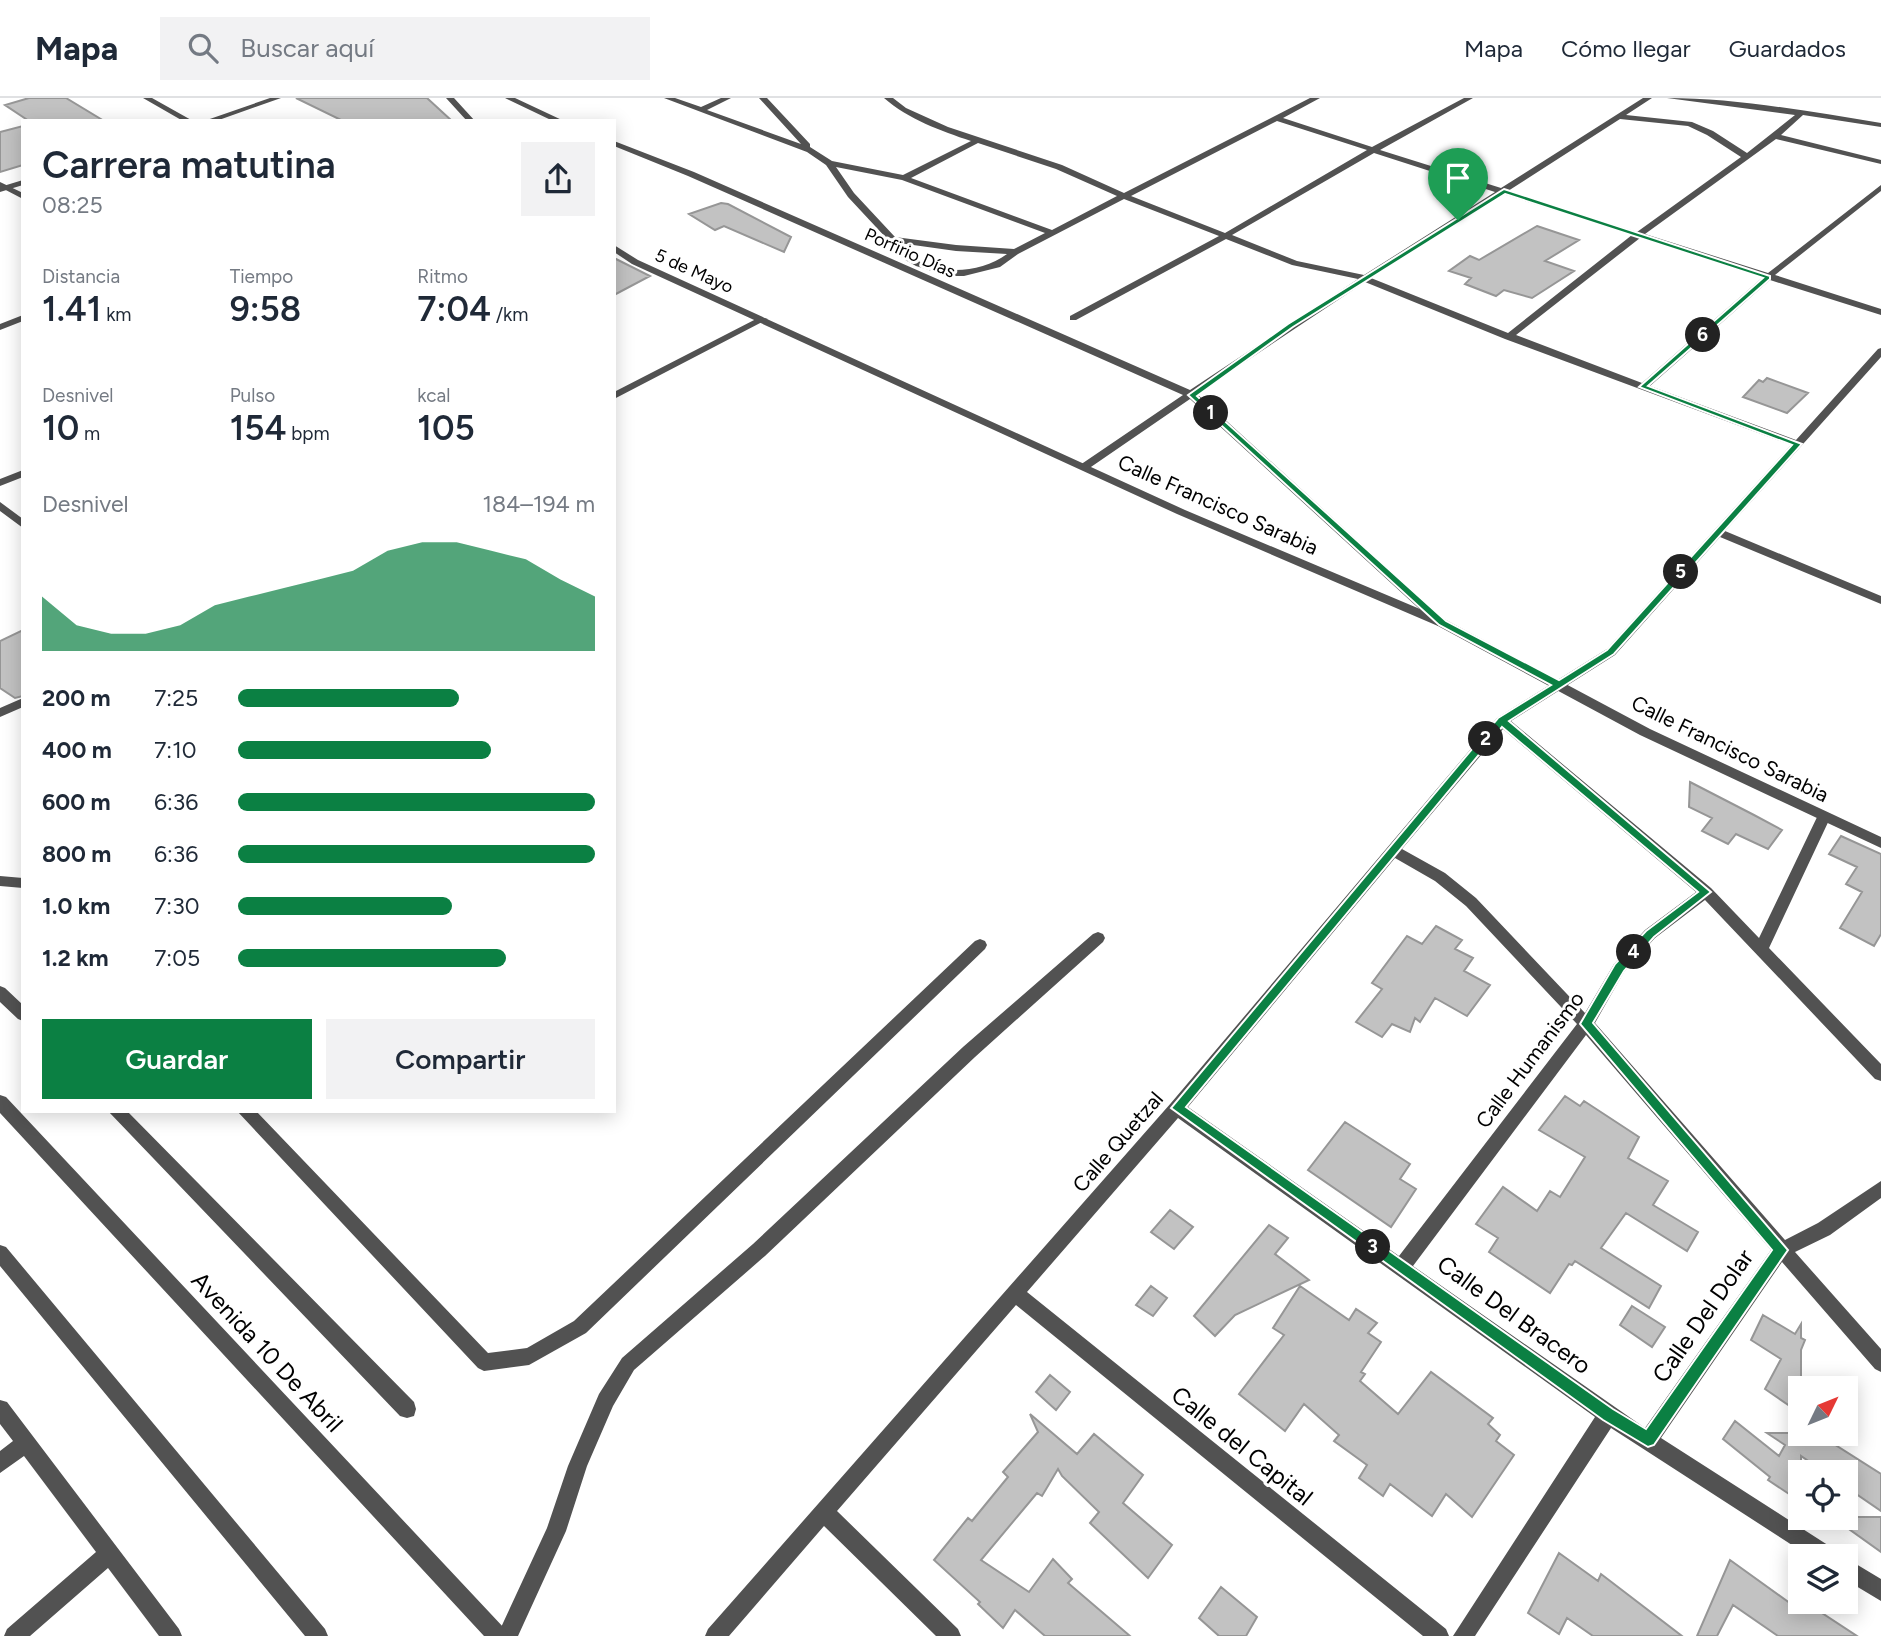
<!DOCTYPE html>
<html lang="es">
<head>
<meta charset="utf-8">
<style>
  :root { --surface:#fff; --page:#f2f2f3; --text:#1f2937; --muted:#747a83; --line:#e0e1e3; --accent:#0b8043 }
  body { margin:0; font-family:Figtree,sans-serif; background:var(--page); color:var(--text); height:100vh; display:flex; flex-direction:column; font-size:26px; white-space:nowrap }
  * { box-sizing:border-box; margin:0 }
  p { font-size:23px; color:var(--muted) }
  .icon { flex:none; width:38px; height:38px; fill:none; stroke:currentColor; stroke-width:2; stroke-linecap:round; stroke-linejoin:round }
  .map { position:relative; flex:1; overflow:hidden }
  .side { position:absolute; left:21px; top:21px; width:595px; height:994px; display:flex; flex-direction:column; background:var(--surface); border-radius:0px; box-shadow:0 4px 18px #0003 }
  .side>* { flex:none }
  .needle { width:46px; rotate:47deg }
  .fabs { position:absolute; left:1788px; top:1278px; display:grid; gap:14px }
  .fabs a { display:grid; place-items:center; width:70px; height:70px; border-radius:0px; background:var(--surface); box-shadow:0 4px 18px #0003; font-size:35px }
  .pin { position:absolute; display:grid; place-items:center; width:60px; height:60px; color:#fff; margin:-72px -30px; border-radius:50% 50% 50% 0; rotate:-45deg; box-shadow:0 0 7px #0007 }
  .pin .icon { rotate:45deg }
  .km { position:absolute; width:35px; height:35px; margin:-18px; border-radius:50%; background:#222; color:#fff; font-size:19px; line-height:35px; text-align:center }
  .round { display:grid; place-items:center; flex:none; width:74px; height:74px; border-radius:0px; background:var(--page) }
  .head { display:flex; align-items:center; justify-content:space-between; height:119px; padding:0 21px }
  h1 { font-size:38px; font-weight:600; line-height:52px }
  .figures { display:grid; grid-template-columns:repeat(3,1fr); gap:10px; height:119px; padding:7px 21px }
  .figures div { display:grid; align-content:center }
  .figures b { font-size:35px; font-weight:600 }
  .figures small { font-size:19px; font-weight:400 }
  .figures p { font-size:19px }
  .chart { height:196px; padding:14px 21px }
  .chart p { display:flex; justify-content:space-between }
  .chart svg { width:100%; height:126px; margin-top:7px; fill:var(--accent); opacity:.7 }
  .cta { display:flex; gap:14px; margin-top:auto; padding:14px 21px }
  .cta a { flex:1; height:80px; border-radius:0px; background:var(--accent); color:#fff; font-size:28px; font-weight:600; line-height:80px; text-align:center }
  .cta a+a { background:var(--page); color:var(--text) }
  ul { padding:0 21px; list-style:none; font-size:23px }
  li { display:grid; grid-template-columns:112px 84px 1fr; align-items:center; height:52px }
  li i { height:18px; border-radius:9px; background:var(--accent) }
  header { display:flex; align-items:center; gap:42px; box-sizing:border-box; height:98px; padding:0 35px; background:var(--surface); border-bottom:2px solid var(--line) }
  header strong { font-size:33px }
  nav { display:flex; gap:38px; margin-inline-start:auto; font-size:24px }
  .search { width:490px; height:63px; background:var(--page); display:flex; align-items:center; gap:18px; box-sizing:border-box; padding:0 24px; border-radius:0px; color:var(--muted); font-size:26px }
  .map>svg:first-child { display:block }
  .building { fill:#c2c2c2; stroke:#969696; stroke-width:2 }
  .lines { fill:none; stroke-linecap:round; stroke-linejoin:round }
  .service { fill:#525252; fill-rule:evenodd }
  .minor { fill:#525252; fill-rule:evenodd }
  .tertiary { fill:#525252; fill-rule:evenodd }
  .route { fill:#0b8043; stroke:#fff; stroke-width:2; fill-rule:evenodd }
  .labels { text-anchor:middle; stroke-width:6; stroke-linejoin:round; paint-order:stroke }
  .far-street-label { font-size:18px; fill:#000; stroke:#fff }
  .street-label { font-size:21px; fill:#000; stroke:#fff }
  .near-street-label { font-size:24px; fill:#000; stroke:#fff }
</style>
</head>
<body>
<header>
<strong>Mapa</strong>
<div class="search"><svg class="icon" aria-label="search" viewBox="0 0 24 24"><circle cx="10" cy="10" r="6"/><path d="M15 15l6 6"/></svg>Buscar aquí</div>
<nav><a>Mapa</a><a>Cómo llegar</a><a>Guardados</a></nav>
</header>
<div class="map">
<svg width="1881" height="1538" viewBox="0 0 1881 1538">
  <rect width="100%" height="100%" fill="#fff"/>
  <!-- building -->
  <path class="building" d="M29,0H66L104,23H29L5,7Z
    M296,0H427L452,23H343Z
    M23,28V67L0,74V34Z
    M721,105L728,106L791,139L784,154L724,128L715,132L689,116Z
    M1537,128L1579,142L1545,163L1574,173L1532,200L1504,192L1496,198L1465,186L1471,180L1449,173L1470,158L1479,162Z
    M614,160L650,178L614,197Z
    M1767,280L1808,295L1787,315L1743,299L1759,282L1763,284Z
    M23,532V598L15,600L0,590V543Z
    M1690,684L1754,717L1782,732L1768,751L1736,736L1728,746L1702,733L1712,720L1689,709Z
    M1841,738L1881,756V836L1874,848L1840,830L1862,794L1846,786L1857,769L1829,756Z
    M1436,828L1462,842L1455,851L1473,860L1464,873L1490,887L1467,918L1435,900L1420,924L1415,920L1410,934L1392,926L1382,939L1356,924L1382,891L1372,885L1407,838L1422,846Z
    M1565,998L1580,1008L1584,1003L1639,1039L1628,1060L1668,1083L1653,1107L1698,1134L1687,1153L1626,1115L1601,1150L1661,1188L1649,1210L1575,1163L1572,1167L1569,1166L1550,1195L1489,1154L1498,1140L1476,1126L1503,1089L1537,1113L1550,1093L1560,1099L1585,1059L1539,1032Z
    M1345,1024L1410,1066L1400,1081L1416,1091L1391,1129L1308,1072Z
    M1170,1112L1193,1129L1174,1151L1151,1134Z
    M1269,1127L1288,1140L1275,1156L1309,1182L1235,1217L1215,1238L1194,1218Z
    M1151,1188L1167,1200L1153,1218L1136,1207Z
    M1300,1188L1349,1222L1356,1211L1377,1225L1368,1235L1381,1244L1361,1274L1365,1276L1360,1283L1398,1316L1431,1274L1493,1320L1488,1326L1500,1337L1496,1343L1514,1357L1472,1419L1446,1396L1432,1418L1390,1386L1383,1398L1359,1380L1367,1367L1334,1343L1339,1337L1304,1306L1285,1333L1239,1296L1284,1237L1273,1230Z
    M1632,1208L1665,1229L1652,1249L1620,1227Z
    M1763,1217L1795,1236L1801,1226V1240L1805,1242L1801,1252V1335H1838L1834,1346L1881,1376V1413L1846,1389V1374H1824L1801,1358V1404L1768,1382L1770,1379L1723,1341L1735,1323L1779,1358L1785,1347L1767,1335H1790L1800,1315L1765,1291L1781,1261L1751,1242Z
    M1050,1277L1070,1294L1056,1312L1036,1294Z
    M1030,1316L1077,1356L1094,1336L1143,1377L1123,1405L1172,1447L1148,1480L1090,1425L1099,1414L1062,1378L1058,1371L1042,1398L1037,1395L981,1462L1029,1494L1053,1461L1072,1481L1068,1485L1130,1538H1045L1015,1512L1003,1530L978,1506L980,1504L934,1462L968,1420L972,1423L1008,1379L1003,1374L1038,1334Z
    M1832,1419H1881V1454Z
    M1559,1455L1598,1483L1601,1476L1682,1538H1593L1567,1520L1559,1536L1528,1515Z
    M1730,1462L1794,1508L1796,1503H1819L1816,1511L1857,1538H1778L1733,1507L1717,1538H1697Z
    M1221,1489L1257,1519L1246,1538H1219L1199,1520Z"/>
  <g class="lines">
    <!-- service -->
    <path class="service" d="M0,778L23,780V790L0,788Z
      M1098,834L1103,836L1105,840L1103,844L975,959L765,1158L634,1272L613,1308L587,1368L566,1433L518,1538H497L547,1430L568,1368L599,1296L622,1260L753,1146L963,949L1093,836Z
      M980,841L985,843L987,847L985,851L586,1235L529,1267L484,1273L478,1270L237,1013H256L488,1255L527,1250L574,1223L975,843Z
      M0,888L5,890L23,907V923L18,921L0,904Z
      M108,1013H127L414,1304L416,1311L414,1318L407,1320L400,1318Z
      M0,1302L7,1304L179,1531L182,1538H159L108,1470L30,1538H4L7,1531L96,1454L24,1358L0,1375V1353L13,1343L0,1326Z"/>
    <!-- minor -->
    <path class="minor" d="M143,0H152L193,23H183Z
      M505,0H515L564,23H553Z
      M664,0H675L701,9L721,0H731L707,12L801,46L759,0H767L810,46V49L832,63L903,77L971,43C941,33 908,21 884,0H893L906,10L948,29L1062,67L1124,95L1310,0H1320L1283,20L1372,49L1464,0H1473L1380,52L1501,90L1643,0H1652L1626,17L1692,24L1713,33L1747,55L1795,17L1667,0C1738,0 1811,14 1881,25V29L1803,17L1781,37L1881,62V66L1776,41L1645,136L1768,175L1881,87V93L1775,177L1881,211V217L1770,182L1650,288L1796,342L1878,251L1881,250V259L1725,433L1881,498V506L1720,439L1615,557L1511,623L1711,790L1759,840L1819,715H1829L1831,718L1769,850L1881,966V983L1875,981L1705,802L1655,840L1624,874L1595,925L1785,1142L1818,1125L1881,1083V1100L1830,1137L1795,1154L1881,1251V1274L1875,1271L1782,1164L1661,1340L1834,1451L1837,1458H1809L1611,1330L1475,1538H1453L1595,1319L1178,1020L1027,1194L1446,1531L1449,1538H1423L1016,1207L837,1413L958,1531L961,1538H936L824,1428L729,1538H705L708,1531L1171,1005L1497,620L1607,551L1791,347L1505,241L1365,184L1197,296L1448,525L1446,528H1438L1190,301L1088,371H1080V367L1183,297L688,78L614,48V43L694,74L1190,292L1358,181L1292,167L1226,141L1076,222H1070V218L1219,138L1124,101L1018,156L1000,169L964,178H948L916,168L900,159L889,143L848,99L826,67L807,54ZM1620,21L1688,28L1707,37L1741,59L1637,134L1508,93ZM1277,23L1367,52L1225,135L1131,98ZM978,45L1056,71L1117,98L1052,132L911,80ZM1374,55L1495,94L1364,177L1297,163L1232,137ZM836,69L902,82L1045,135L1014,151L956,147L895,139L854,95ZM1503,96L1632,137L1508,235L1371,180ZM1640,140L1763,179L1642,285L1516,237ZM899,145L956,153L1007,156C975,179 922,179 899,145ZM1503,631L1696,794L1645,832L1614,866L1585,915L1476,800L1445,775L1402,751ZM1395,760L1435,783L1466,808L1577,926L1399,1158L1188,1009ZM1586,937L1771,1152L1645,1330L1413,1168Z
      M0,84L23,95V101L0,89Z
      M23,217V223L0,232V226Z
      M760,219L768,221L614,301V294Z
      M23,372V379L0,388V381Z
      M0,404L23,421V430L0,413Z
      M23,600V609L0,619V610Z
      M1846,1460L1881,1481V1503L1846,1482Z"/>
    <!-- tertiary -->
    <path class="tertiary" d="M270,0H281L216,23H204Z
      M446,0H454L475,23H467Z
      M23,82V87L0,94V89Z
      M614,147L638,162L1185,412L1446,522L1650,631L1881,739V750L1640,637L1438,528L1177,416L632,166L614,154Z
      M0,997L6,999L505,1531L508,1538H484L0,1015Z
      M0,1147L6,1149L325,1531L328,1538H305L0,1168Z"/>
  </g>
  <!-- route -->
  <path class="route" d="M1504,91L1770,178V181L1648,288L1802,346L1614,556L1509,623L1711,794L1654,839L1624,873L1593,925L1788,1152L1654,1347L1648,1349L1603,1322L1171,1010L1498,620L1551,587L1439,527L1188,297L1288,226ZM1505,96L1763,180L1639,289L1792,347L1607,552L1559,582L1446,523L1197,298L1293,229ZM1502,629L1698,794L1646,833L1615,866L1580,926L1772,1152L1646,1331L1613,1311L1186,1009Z"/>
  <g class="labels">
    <!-- far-street labels -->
    <g class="far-street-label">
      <text transform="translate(910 155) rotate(24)" y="6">Porfirio Días</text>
      <text transform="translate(694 173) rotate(24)" y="6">5 de Mayo</text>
    </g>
    <!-- street labels -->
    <g class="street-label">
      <text transform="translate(1218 407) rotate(24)" y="7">Calle Francisco Sarabia</text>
      <text transform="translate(1730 651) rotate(26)" y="7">Calle Francisco Sarabia</text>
      <text transform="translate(1530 962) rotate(-53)" y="7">Calle Humanismo</text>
      <text transform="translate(1118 1044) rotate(-49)" y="7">Calle Quetzal</text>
    </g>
    <!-- near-street labels -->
    <g class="near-street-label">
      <text transform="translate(1514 1217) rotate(36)" y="8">Calle Del Bracero</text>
      <text transform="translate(1703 1218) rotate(-55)" y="8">Calle Del Dolar</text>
      <text transform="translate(267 1254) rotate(47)" y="8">Avenida 10 De Abril</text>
      <text transform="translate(1242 1348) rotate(39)" y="8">Calle del Capital</text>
    </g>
  </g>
</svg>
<div class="fabs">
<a><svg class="needle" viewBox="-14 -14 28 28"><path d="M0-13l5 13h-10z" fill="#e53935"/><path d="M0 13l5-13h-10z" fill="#747a83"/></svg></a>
<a><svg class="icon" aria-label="locate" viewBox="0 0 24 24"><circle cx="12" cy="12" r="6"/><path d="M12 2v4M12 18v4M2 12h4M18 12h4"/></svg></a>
<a><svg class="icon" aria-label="layers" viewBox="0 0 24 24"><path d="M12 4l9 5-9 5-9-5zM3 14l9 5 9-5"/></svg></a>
</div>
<div class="pin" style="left:1458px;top:122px;background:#1e9e55"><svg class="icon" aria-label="arrive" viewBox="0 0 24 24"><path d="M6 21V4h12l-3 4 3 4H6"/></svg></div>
<b class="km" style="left:1211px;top:315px">1</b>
<b class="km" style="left:1486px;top:641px">2</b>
<b class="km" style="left:1373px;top:1149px">3</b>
<b class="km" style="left:1634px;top:854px">4</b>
<b class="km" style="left:1681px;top:474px">5</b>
<b class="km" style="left:1703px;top:237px">6</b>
<section class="side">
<div class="head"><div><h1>Carrera matutina</h1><p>08:25</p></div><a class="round"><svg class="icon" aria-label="share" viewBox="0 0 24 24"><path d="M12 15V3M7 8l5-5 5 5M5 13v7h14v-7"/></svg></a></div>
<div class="figures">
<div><p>Distancia</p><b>1.41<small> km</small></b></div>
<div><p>Tiempo</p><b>9:58</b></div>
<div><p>Ritmo</p><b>7:04<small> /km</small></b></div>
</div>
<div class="figures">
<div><p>Desnivel</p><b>10<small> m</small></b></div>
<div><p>Pulso</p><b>154<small> bpm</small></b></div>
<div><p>kcal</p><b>105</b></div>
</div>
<div class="chart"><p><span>Desnivel</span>184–194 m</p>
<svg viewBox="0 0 160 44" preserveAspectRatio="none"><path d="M0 44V25L10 35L20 38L30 38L40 35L50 28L60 25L70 22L80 19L90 16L100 9L110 6L120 6L130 9L140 12L150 19L160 25V44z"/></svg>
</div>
<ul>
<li><b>200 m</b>7:25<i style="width:62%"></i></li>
<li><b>400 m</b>7:10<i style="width:71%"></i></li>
<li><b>600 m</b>6:36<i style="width:100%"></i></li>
<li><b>800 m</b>6:36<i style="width:100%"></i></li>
<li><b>1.0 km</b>7:30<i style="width:60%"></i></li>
<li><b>1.2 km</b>7:05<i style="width:75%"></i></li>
</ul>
<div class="cta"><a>Guardar</a><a>Compartir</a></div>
</section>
</div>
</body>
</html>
